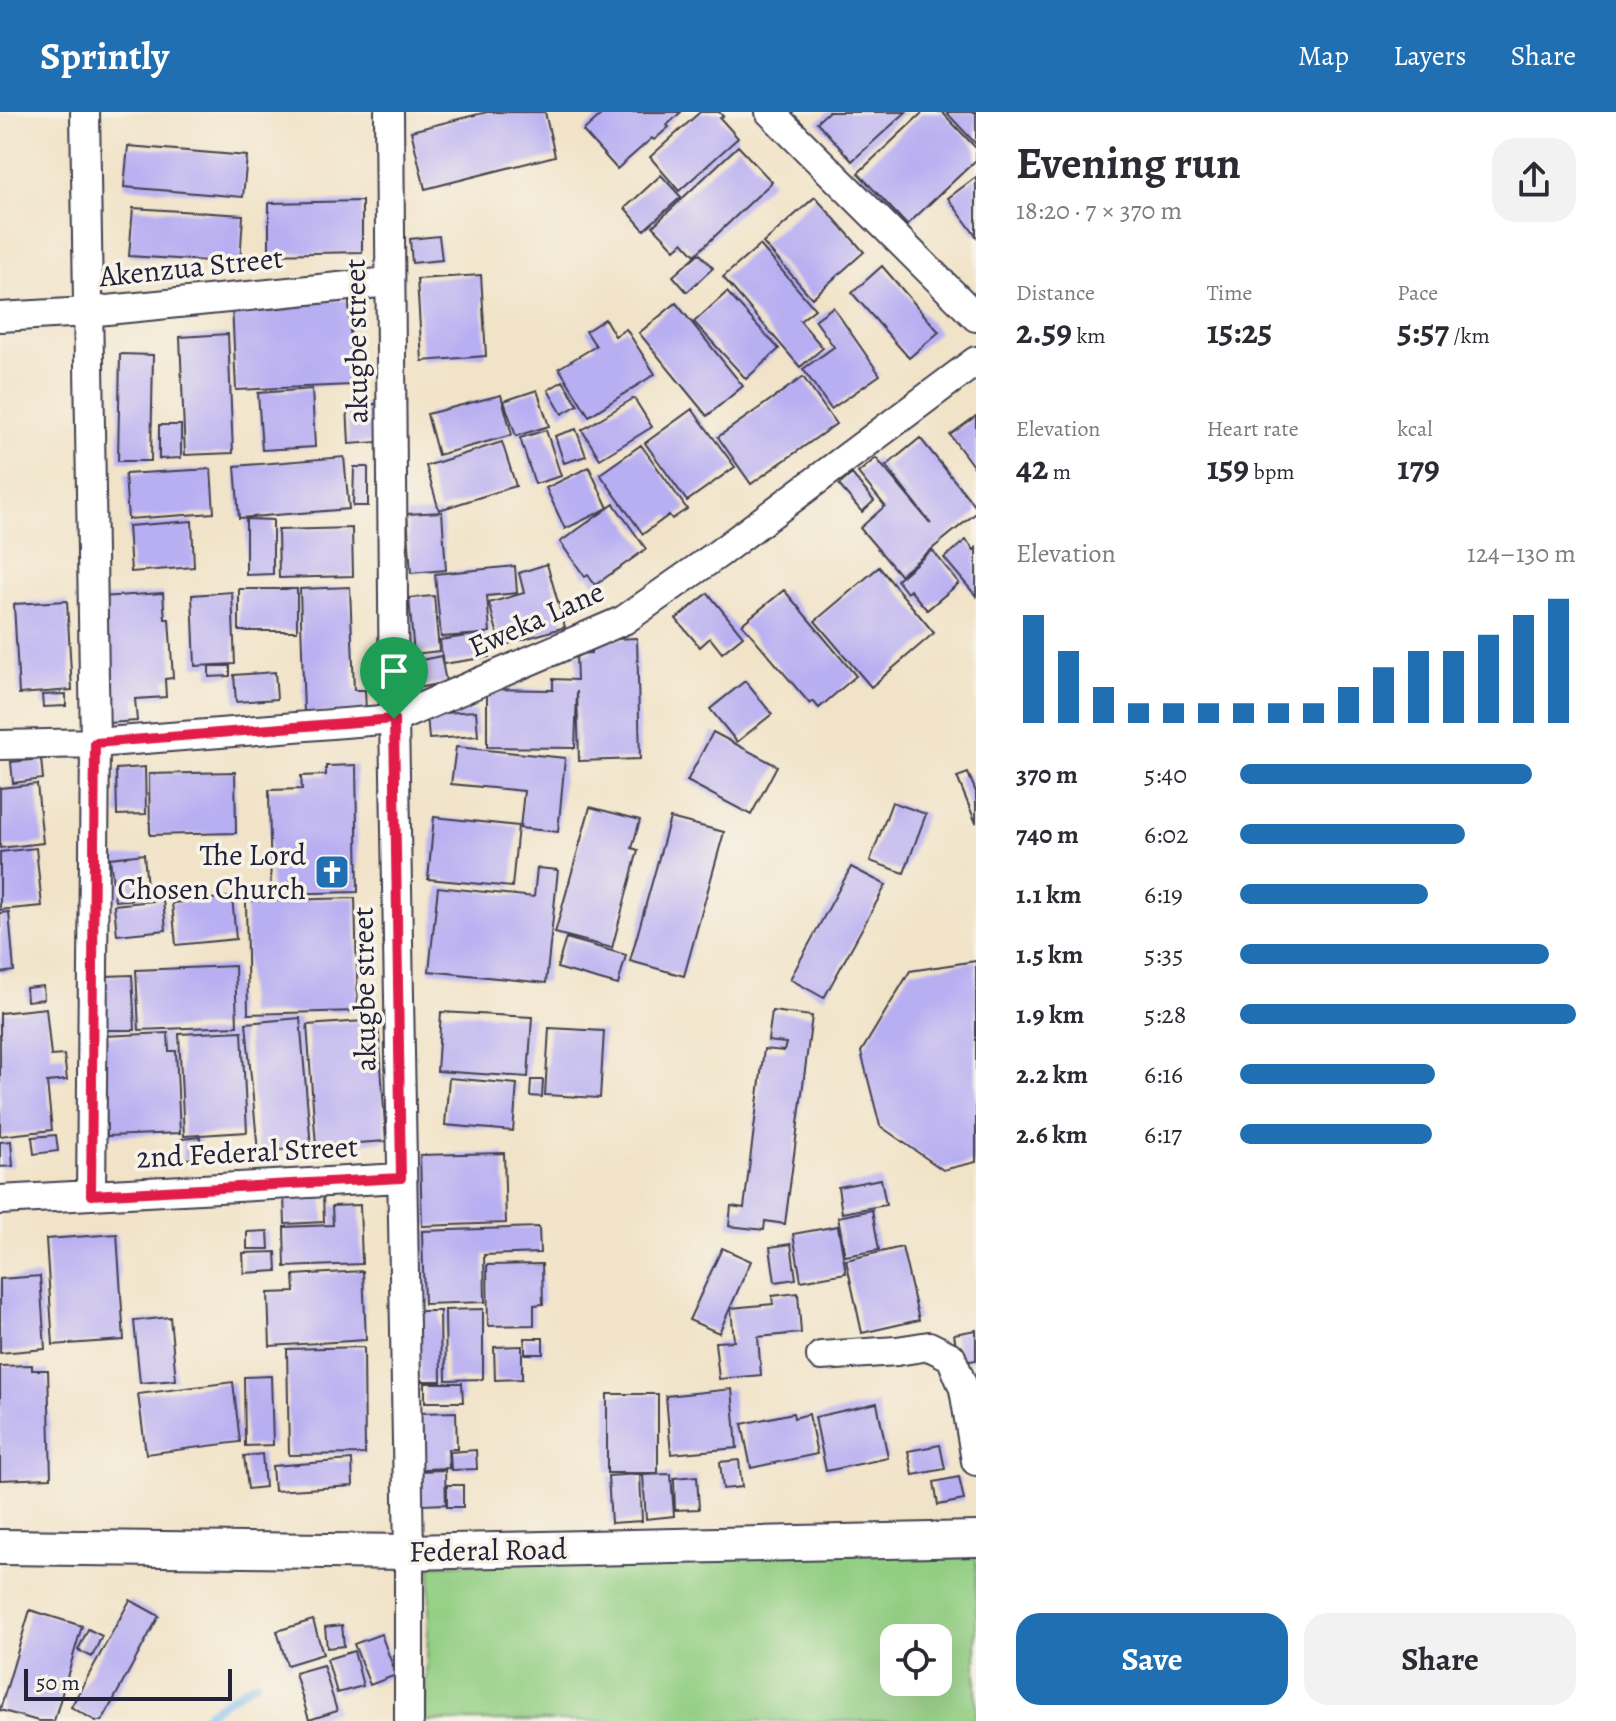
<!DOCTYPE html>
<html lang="en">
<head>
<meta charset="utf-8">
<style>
  :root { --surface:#fff; --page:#f2f2f3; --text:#2b2b33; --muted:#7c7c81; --accent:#1f6fb2 }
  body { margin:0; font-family:Alegreya,serif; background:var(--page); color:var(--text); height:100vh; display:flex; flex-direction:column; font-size:30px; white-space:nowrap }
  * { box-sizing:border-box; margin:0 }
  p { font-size:26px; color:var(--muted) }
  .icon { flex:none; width:44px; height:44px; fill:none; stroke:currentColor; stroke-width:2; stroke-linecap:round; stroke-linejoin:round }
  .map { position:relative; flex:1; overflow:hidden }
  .sheet { display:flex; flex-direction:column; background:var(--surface); width:640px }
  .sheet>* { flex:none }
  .controls { position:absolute; left:880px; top:1512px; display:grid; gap:16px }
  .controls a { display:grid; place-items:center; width:72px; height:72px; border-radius:16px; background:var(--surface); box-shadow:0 8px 32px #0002; font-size:40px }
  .scale { position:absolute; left:24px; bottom:20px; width:208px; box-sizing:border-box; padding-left:8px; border:4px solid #22223b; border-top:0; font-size:22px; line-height:28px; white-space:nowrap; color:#22223b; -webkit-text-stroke:6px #f7f3e8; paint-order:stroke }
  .pin { position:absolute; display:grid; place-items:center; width:68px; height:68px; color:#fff; margin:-82px -34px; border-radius:50% 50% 50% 0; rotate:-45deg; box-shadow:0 0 8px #0007 }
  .pin .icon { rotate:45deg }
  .round { display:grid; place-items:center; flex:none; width:84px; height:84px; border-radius:24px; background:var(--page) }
  .headline { display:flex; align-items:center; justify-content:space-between; height:136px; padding:0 40px }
  h1 { font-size:44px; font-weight:700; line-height:60px }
  .stats { display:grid; grid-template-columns:repeat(3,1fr); gap:12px; height:136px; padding:8px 40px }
  .stats div { display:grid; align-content:center }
  .stats b { font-size:34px; font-weight:700 }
  .stats small { font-size:22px; font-weight:400 }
  .stats p { font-size:22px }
  .chart { height:224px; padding:16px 40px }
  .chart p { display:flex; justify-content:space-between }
  .chart svg { width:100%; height:144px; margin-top:8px; stroke:var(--accent); stroke-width:6 }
  .action { display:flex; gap:16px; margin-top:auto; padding:16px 40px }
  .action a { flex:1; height:92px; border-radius:24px; background:var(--accent); color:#fff; font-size:32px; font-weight:700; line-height:92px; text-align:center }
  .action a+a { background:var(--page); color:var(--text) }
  ul { padding:0 40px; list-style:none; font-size:26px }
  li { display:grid; grid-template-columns:128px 96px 1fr; align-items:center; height:60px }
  li i { height:20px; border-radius:10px; background:var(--accent) }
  header { display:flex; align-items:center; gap:48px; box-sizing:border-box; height:112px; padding:0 40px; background:var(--accent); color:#fff }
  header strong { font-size:38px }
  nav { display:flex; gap:44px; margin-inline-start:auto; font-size:28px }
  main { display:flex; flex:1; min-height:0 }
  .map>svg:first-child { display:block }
  .green { fill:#92ce82; stroke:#5a785e; stroke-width:2; fill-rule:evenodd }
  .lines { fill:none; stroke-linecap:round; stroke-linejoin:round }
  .stream { stroke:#80bdf3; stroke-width:8 }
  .building { fill:#b8aef2 }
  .minor-casing { stroke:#413f50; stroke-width:32 }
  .tertiary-casing { stroke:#413f50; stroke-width:38 }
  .minor { stroke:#fff; stroke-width:28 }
  .tertiary { stroke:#fff; stroke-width:34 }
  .route-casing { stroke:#fff; stroke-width:16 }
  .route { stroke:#e11d48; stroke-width:10 }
  .labels { text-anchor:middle; stroke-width:7; stroke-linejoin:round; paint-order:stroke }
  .street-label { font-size:30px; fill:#22223b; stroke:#f7f3e8 }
  .poi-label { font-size:30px; fill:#22223b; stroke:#f7f3e8; text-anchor:end }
</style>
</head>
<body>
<header>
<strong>Sprintly</strong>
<nav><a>Map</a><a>Layers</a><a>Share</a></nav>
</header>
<main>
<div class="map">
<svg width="976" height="1609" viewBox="0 0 976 1609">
  <rect width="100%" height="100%" fill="#f7f3e8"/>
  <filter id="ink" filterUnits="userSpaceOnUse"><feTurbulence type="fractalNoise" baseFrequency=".0125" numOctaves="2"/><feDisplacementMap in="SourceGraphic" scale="16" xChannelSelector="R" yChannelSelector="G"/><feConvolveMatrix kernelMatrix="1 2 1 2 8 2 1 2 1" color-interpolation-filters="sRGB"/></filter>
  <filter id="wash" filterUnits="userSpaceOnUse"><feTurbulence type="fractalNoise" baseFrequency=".006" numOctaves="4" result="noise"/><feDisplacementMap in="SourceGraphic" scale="32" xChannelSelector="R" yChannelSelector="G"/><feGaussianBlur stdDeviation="1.8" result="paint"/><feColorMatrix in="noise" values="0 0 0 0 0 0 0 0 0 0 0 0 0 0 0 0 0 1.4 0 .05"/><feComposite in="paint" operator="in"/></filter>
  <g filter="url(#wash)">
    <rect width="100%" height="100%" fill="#f1e3c8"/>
    <!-- green -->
    <path class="green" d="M976,1436V1609H424L431,1453ZM894,1526H938V1570H894Z"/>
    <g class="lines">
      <!-- stream -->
      <path class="stream" d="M201,1609L210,1599L256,1570"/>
    </g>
    <g id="blocks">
      <!-- building -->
      <path class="building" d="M487,0H545L555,44L425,77L411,19Z
        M604,0H681L667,13L669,15L654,28L652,26L617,57L583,19Z
        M700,0H719L723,4L720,6L738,26L679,79L650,45Z
        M828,0H906L852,49L817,10Z
        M923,0H942L976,36V48L907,113L858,61Z
        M946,0H976V32Z
        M128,34L247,44L243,85L124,75Z
        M738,34L772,70L695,143L683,130L675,137L653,114Z
        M661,63L681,85L644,118L625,96Z
        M976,65V124L948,86Z
        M815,85L864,140L812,186L763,131Z
        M362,89V140L269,142V91Z
        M133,96L243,103L240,151L129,144Z
        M439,124L442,148L412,151L410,127Z
        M760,133L815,197L800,209L823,236L800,255L723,165Z
        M699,141L713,156L687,180L673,164Z
        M882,154L939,220L909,246L852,181Z
        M481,163L486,244L422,249L417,167Z
        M727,180L779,237L746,267L694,210Z
        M349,188L352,273L236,278L232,193Z
        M676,191L743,274L707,304L639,221Z
        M833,195L880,263L831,297L803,257L834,235L815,208Z
        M605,207L615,224L626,217L655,262L589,304L559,256L596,234L586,219Z
        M228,222L233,341L185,343L180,225Z
        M120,242L153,243L151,349H118Z
        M803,265L836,312L751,372L718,325Z
        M563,269L578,293L562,302L548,278Z
        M312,277L315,335L262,338L258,281Z
        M537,278L549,314L516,324L504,289Z
        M501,283L512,323L438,343L427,302Z
        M634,286L652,315L600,347L582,318Z
        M377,292L378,330L349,332L347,293Z
        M692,297L735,355L687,389L645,331Z
        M976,304V358L950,323Z
        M159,313H181V346L159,347Z
        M576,317L586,344L564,351L555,324Z
        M546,318L561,364L535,372L520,326Z
        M920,326L976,395V401L900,463L860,416L885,394L858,361L876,346L931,412L886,354Z
        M502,330L516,374L439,398L426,354Z
        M641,333L687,397L672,407L669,403L643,422L600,362Z
        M344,345L349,397L239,406L235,354Z
        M354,355H368V394H353Z
        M589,355L608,396L565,417L546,376Z
        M211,357L214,401L128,407L125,362Z
        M852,362L874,389L862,400L839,373Z
        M614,392L646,437L595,473L588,463L585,465L560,430Z
        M442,400L446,458L411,461L407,402Z
        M246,407L273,408V462L246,463Z
        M192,409L194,455L131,460L128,414Z
        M352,416L353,464L279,466L278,418Z
        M966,428L974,438L976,436V484L944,446Z
        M932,438L959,471L927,498L910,478L907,481L897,468Z
        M547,452L565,515L501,534L489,491L524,481L519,461Z
        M515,454L517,481L487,484L490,520L485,521L489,545L443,552L440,528L481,522L441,525L435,462Z
        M879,455L934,521L871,575L815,509Z
        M350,475L354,578H365L366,599L304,601L300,477Z
        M239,477H297V519H239Z
        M784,478L856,564L819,596L813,589L810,592L742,512Z
        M232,480L235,552L195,554L192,483Z
        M163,481L165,507H169L173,566L165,567L166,585L135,587L137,609L108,611L100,485Z
        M708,481L743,524L722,541L710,526L700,535L676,507Z
        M434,484L439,539L414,542L409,486Z
        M67,489L72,578L19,582L14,492Z
        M637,526L640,647L579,649L577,579L575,636L487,635V577L553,578V567L577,568L576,542L591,541V528Z
        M441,544L446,570L413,577L407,551Z
        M209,554H230V564L209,565Z
        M275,560L277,587L236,590L234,563Z
        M745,569L772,602L737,630L710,597Z
        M66,582V594L43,595L42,583Z
        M476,599L478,624L429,627L427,602Z
        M713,620L777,654L751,703L687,669Z
        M456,635L565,646L558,720L520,716L524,679L451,672Z
        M41,647L43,667L13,671L11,650Z
        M356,653L358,780L271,782L269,678L302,677L301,664L326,663V654Z
        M145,655L146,702L117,703L116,657Z
        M235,660L236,721L150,723L149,662Z
        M968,661L976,680V711L957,665Z
        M37,672L43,731L0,736V676Z
        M892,690L926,702L904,761L870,749Z
        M590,695L640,708L632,736L638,738L612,836L555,821Z
        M434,705L518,714L512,775L428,767Z
        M670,706L724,720L684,864L630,849Z
        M36,736L42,794L0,798V740Z
        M144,742L148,786L115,789L110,746Z
        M851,755L886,773L824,886L790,867Z
        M537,756L558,758L546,871L429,859L438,775L534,785Z
        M232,785L236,827L176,833L172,791Z
        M355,786L358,899L248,902L246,789Z
        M163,788L166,818L117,823L114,793Z
        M9,800L14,859L0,861V801Z
        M566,826L626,843L618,873L557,856Z
        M976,849V1050L943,1058L880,1014L861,940L910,859Z
        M235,854L237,914L139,918L136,858Z
        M132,863L135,918H107L106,864Z
        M43,874L44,887L27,889L26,876Z
        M46,896L51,944L64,943L67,968L47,970L52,1018L0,1024V901Z
        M772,899L812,904L785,1112L765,1109L764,1118L729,1114L731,1094L744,1096L764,937L784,939L786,931L768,929Z
        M441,900L532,905L528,965L437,959Z
        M300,906L311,1035L258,1040L246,911Z
        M378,908L386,1029L316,1034L307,913Z
        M549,916L604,919L600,986L545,983Z
        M242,919L247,1020L184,1024L179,922Z
        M168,921L169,939H176L180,1021L107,1024L103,924Z
        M449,966L517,972L513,1019L445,1013Z
        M531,968H543L542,985L530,984Z
        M56,1023L58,1039L34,1042L32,1025Z
        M200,1025L201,1046L183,1047L182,1027Z
        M11,1029L13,1054L0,1055V1030Z
        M504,1041L506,1111L422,1114L420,1043Z
        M881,1067L886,1093L842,1101L838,1075Z
        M323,1083L324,1110L285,1112L284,1084Z
        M360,1093L362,1152L285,1155L284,1115L333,1113L332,1094Z
        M872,1098L879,1138L845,1144L838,1105Z
        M838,1114L846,1161L801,1169L793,1122Z
        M539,1115L540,1141L484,1143L485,1190L424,1192L422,1119Z
        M268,1119L269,1137H247V1120Z
        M117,1122L124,1228L53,1233L46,1127Z
        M791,1132L796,1167L775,1170L770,1135Z
        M902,1135L919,1208L862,1221L846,1148Z
        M722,1136L751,1149L719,1221L689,1208Z
        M276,1140L277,1159L244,1161L243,1141Z
        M542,1152L543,1192L534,1193V1213L488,1214L487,1153Z
        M363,1159L366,1228L270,1234L268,1181L295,1180L294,1163Z
        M40,1164L45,1237L0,1241V1167Z
        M798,1181L801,1221L758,1225L761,1263L719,1267L715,1230L734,1229L731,1196L773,1192L772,1184Z
        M483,1197V1267L446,1268L445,1198Z
        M419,1199H440L441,1269H420Z
        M170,1205L176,1268L140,1271L134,1209Z
        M976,1218V1248L959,1251L954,1222Z
        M525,1226H543V1242H525Z
        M522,1234V1267L495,1268L494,1235Z
        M364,1235L365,1342L289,1343L287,1237Z
        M32,1253V1258H48L51,1366L0,1368V1254Z
        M271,1264L273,1333L245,1334L244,1265Z
        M233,1270L240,1330L146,1342L138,1282Z
        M425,1271H462L463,1290H425Z
        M732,1277L737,1336L671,1342L666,1284Z
        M607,1282H658V1361H607Z
        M877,1291L888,1346L826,1359L815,1305Z
        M456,1300L457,1337H448L449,1356L422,1357L421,1301Z
        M793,1301L794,1306L809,1302L817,1342L751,1356L742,1312Z
        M940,1333L945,1357L913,1363L908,1339Z
        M476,1338L477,1357L451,1358L450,1340Z
        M262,1342L265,1375L248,1377L244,1344Z
        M352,1348L353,1374L274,1379L272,1354Z
        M739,1348L742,1375L723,1377L720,1350Z
        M445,1358L446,1392L421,1393L420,1359Z
        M640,1362L642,1409L611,1411L608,1364Z
        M671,1362L674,1404L646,1407L643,1363Z
        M697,1364L699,1397L675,1398L674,1366Z
        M959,1365L964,1388L938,1393L934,1370Z
        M447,1373H463V1395H447Z
        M130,1488L159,1504L102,1609H96L71,1595Z
        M30,1498L82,1514L54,1609H38L0,1598Z
        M313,1508L323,1542L287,1553L277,1519Z
        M342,1513L344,1534L327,1536L325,1515Z
        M88,1517L102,1524L92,1545L78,1538Z
        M381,1522L396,1563L370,1573L354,1532Z
        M354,1539L363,1574L337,1581L327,1547Z
        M323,1553L337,1599L309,1608L295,1561Z"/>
    </g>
  </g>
  <g filter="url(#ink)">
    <use href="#blocks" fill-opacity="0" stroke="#413f50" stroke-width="2"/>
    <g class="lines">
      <defs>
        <path id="minor" d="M85,0L95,631L91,1083
          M389,0L394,607L409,1440V1609
          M770,0L976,205
          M0,205L87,200L389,170
          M0,633L95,631L394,607L624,508L718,442L976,249
          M0,1088L401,1066
          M821,1244L897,1239L929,1234L951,1245L964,1277L976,1349"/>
        <path id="tertiary" d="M0,1435L409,1440L976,1427"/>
      </defs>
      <!-- minor casing -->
      <use href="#minor" class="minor-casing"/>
      <!-- tertiary casing -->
      <use href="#tertiary" class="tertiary-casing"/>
      <!-- minor -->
      <use href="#minor" class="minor"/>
      <!-- tertiary -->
      <use href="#tertiary" class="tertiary"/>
    </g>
  </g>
  <g class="lines" filter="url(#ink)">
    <defs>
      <path id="route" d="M394,607L401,1066L91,1083L95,631Z"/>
    </defs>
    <!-- route casing -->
    <use href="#route" class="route-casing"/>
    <!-- route -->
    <use href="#route" class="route"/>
  </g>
  <!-- icons -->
  <defs>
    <symbol id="church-square" viewBox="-11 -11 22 22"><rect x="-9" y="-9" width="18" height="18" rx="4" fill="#1f6fb2" stroke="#f7f3e8"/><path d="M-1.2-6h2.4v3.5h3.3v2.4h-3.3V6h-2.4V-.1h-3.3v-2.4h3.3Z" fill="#fff"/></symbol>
  </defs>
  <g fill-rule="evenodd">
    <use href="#church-square" x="312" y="740" width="40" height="40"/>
  </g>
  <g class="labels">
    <!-- street labels -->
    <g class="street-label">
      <text transform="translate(191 155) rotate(-6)" y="10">Akenzua Street</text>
      <text transform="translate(356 229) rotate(-91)" y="10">akugbe street</text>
      <text transform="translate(536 507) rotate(-24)" y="10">Eweka Lane</text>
      <text transform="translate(364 877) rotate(-91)" y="10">akugbe street</text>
      <text transform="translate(247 1040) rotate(-3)" y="10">2nd Federal Street</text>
      <text transform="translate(488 1438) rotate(-1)" y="10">Federal Road</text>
    </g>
    <!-- poi labels -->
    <g class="poi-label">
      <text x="306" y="753">The Lord<tspan x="306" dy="34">Chosen Church</tspan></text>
    </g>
  </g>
</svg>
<div class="controls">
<a><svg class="icon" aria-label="locate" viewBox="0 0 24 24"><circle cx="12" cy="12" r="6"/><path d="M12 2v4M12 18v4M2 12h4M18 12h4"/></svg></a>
</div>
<div class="scale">50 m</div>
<div class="pin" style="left:394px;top:607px;background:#1e9e55"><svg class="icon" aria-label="arrive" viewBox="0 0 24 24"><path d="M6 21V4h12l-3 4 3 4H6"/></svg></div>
</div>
<section class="sheet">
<div class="headline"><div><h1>Evening run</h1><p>18:20 · 7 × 370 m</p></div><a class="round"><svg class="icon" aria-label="share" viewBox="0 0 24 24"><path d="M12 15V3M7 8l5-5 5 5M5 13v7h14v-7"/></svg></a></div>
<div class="stats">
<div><p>Distance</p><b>2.59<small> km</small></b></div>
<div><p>Time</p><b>15:25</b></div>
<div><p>Pace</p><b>5:57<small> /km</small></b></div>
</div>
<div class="stats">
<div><p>Elevation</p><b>42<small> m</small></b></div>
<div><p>Heart rate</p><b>159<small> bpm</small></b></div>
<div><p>kcal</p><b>179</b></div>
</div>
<div class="chart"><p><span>Elevation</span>124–130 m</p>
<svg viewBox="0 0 160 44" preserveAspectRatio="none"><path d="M5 44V11M15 44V22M25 44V33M35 44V38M45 44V38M55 44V38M65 44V38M75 44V38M85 44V38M95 44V33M105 44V27M115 44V22M125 44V22M135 44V17M145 44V11M155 44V6"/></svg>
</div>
<ul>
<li><b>370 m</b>5:40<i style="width:87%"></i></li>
<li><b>740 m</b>6:02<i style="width:67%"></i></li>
<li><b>1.1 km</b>6:19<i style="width:56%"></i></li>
<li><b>1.5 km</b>5:35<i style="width:92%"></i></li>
<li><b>1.9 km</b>5:28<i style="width:100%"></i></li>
<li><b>2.2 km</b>6:16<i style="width:58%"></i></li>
<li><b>2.6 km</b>6:17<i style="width:57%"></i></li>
</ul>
<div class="action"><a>Save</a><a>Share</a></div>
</section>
</main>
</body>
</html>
